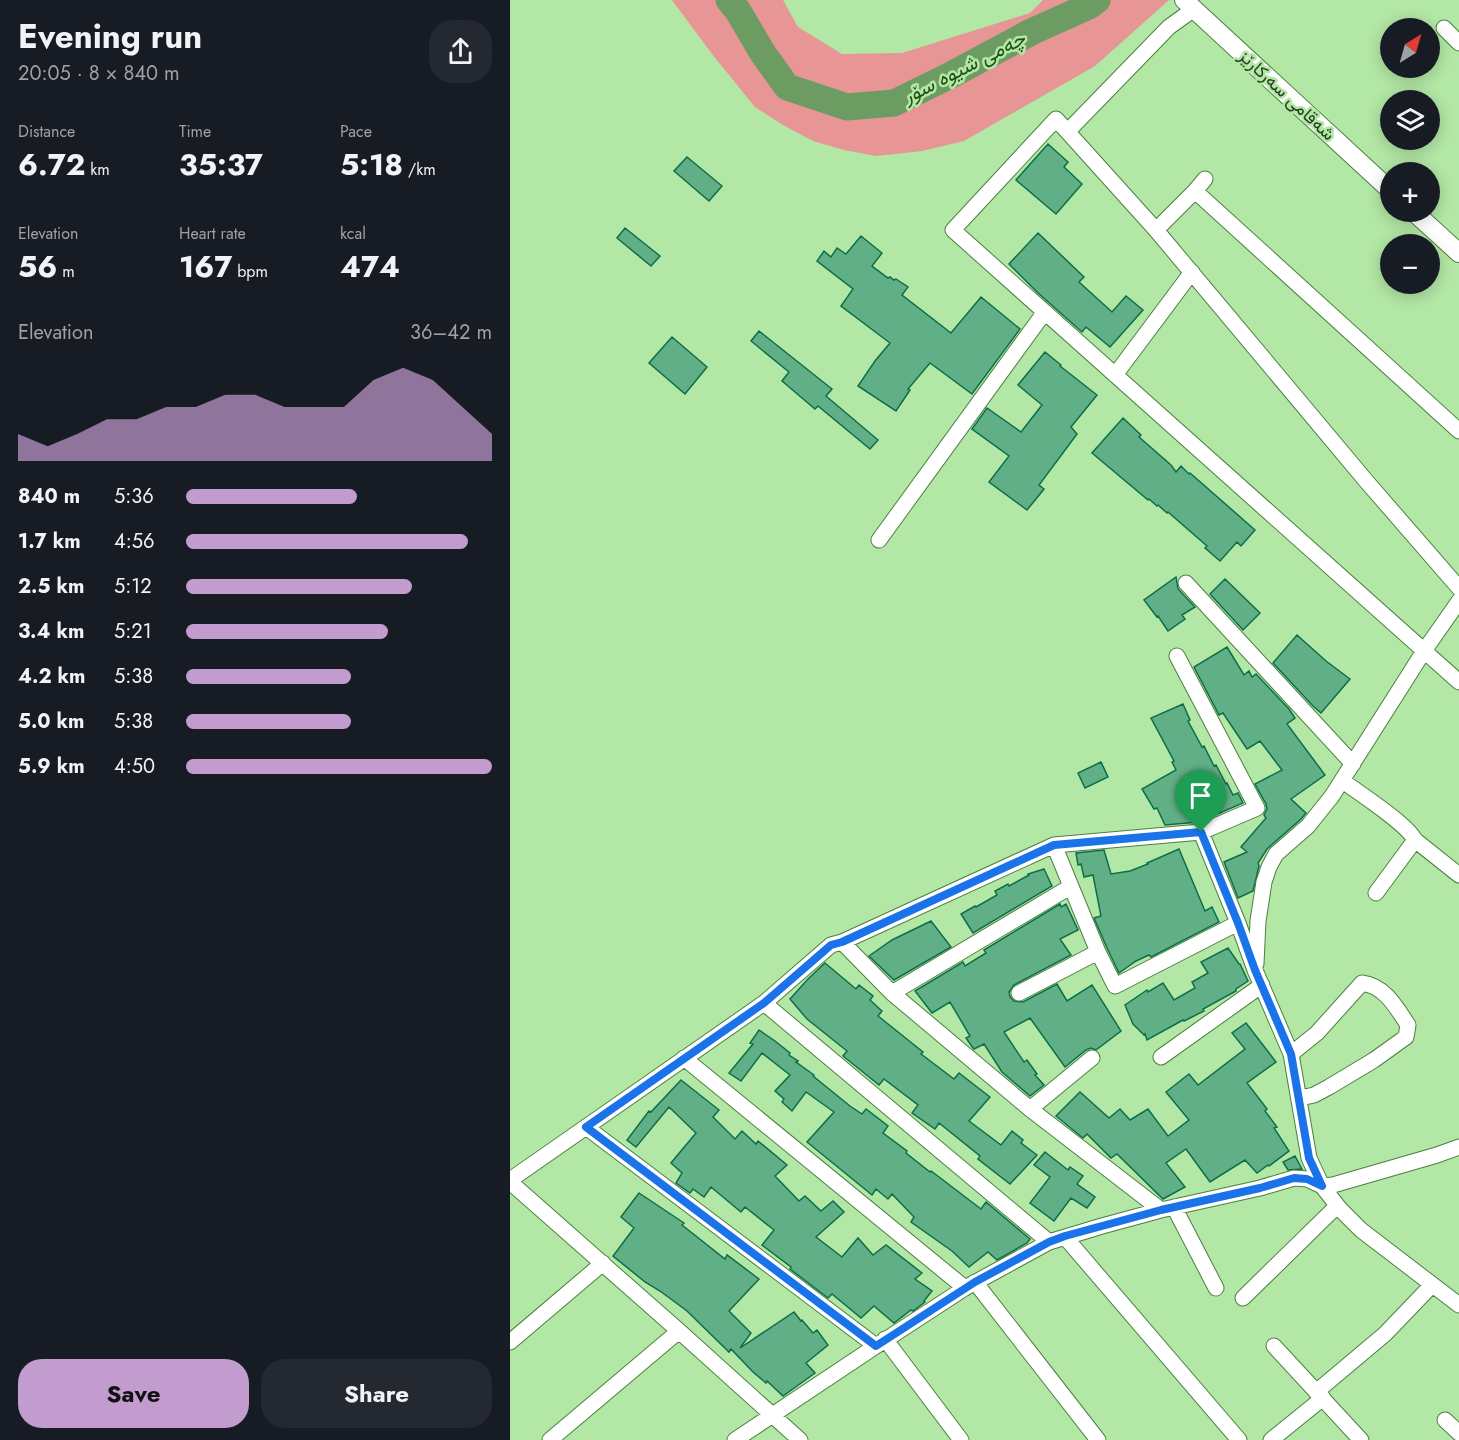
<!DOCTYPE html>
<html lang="en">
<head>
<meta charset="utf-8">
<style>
  :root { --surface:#171b24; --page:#242831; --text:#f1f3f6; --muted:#9ea1a6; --accent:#c29cce }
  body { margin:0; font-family:Jost,Vazirmatn,sans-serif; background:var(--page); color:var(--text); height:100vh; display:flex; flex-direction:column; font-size:22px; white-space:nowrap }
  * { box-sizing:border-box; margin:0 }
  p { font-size:20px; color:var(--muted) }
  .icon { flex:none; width:33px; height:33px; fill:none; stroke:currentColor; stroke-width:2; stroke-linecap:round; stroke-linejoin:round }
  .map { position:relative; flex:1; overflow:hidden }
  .drawer { display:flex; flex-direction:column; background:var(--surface); width:510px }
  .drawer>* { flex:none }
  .needle { width:39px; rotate:37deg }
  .fabs { position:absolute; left:870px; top:18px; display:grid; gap:12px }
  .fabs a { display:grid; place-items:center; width:60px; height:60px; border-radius:50%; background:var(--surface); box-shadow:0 3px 15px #0003; font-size:30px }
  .pin { position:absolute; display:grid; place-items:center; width:51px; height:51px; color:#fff; margin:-62px -26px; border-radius:50% 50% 50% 0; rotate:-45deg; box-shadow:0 0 6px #0007 }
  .pin .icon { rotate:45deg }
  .round { display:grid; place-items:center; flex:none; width:63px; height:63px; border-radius:24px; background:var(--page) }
  .summary { display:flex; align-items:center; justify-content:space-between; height:102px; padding:0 18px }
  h1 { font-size:33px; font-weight:700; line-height:45px }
  .figures { display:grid; grid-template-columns:repeat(3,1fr); gap:9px; height:102px; padding:6px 18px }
  .figures div { display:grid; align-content:center }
  .figures b { font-size:30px; font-weight:700 }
  .figures small { font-size:16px; font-weight:400 }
  .figures p { font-size:16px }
  .chart { height:168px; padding:12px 18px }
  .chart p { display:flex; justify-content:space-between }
  .chart svg { width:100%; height:108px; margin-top:6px; fill:var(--accent); opacity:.7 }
  .button { display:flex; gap:12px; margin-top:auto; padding:12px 18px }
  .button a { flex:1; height:69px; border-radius:24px; background:var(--accent); color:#111; font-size:24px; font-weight:700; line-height:69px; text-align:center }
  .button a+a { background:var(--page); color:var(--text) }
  ul { padding:0 18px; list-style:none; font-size:20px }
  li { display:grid; grid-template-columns:96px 72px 1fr; align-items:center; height:45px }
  li i { height:15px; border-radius:8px; background:var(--accent) }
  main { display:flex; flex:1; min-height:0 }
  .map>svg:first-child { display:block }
  .green { fill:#e79595 }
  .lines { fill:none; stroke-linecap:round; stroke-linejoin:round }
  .river { stroke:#6c9c61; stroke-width:27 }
  .building { fill:#61af86; stroke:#0c6f48; stroke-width:1.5 }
  .minor-casing { stroke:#4e7f42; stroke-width:17 }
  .major-casing { stroke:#4e7f42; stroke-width:20 }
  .minor { stroke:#fff; stroke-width:15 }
  .major { stroke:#fff; stroke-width:18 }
  .route-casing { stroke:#fff; stroke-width:12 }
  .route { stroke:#1a73e8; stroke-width:8 }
  .labels { text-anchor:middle; stroke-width:5; stroke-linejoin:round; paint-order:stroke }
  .street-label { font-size:18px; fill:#293e23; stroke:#b2e7a5 }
  .water-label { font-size:20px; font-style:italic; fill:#1f4e12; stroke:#b2e7a5 }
</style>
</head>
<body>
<main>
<section class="drawer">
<div class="summary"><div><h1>Evening run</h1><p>20:05 · 8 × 840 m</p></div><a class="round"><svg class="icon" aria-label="share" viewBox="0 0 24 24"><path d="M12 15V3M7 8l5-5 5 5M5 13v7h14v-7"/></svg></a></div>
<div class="figures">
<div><p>Distance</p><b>6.72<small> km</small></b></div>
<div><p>Time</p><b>35:37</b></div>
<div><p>Pace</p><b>5:18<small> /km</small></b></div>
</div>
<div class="figures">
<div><p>Elevation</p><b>56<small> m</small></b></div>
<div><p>Heart rate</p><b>167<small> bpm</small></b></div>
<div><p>kcal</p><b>474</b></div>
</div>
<div class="chart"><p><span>Elevation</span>36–42 m</p>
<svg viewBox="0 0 160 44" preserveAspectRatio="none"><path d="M0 44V33L10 38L20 33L30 27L40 27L50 22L60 22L70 17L80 17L90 22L100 22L110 22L120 11L130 6L140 11L150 22L160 33V44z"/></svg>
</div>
<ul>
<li><b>840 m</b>5:36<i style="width:56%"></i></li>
<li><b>1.7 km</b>4:56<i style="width:92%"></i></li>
<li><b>2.5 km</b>5:12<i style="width:74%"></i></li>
<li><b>3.4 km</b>5:21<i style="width:66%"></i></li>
<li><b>4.2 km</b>5:38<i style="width:54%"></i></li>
<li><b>5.0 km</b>5:38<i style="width:54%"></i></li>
<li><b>5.9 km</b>4:50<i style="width:100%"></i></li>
</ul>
<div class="button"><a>Save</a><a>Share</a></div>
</section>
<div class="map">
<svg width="949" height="1440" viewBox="0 0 949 1440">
  <rect width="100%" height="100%" fill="#b2e7a5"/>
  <!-- green -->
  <path class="green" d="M162,0H273L288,27L332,54L392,53L520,13L533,0H659L585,66L454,141L412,151L366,156L334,150L303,141L273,125L245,107L202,54Z"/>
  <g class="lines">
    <!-- river -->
    <path class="river" d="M219,0L228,11L252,52L277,87L337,107L384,103L443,74L521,32L579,6L587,0"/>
  </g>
  <!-- building -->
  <path class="building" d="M538,144L558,162L554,167L572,184L546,214L506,180Z
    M177,157L212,186L199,201L164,171Z
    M115,228L150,256L141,266L107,238Z
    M528,233L574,277L569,282L602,312L616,296L633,310L600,347L576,327L572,332L528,293L499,264Z
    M351,236L372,253L362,266L378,278L380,277L384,280L386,279L398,287L392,295L441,333L471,297L510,329L462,394L420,363L398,389L400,390L386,411L348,386L365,361L380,343L331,306L343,289L307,261L314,251L321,257L327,248L336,254Z
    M249,331L322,389L316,396L368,440L360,449L308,406L305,409L272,381L279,372L241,341Z
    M162,337L197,367L175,394L139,363Z
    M535,352L551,365L550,366L587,395L561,427L567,434L529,485L534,489L517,510L479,482L499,456L462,429L477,408L511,432L532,405L508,385Z
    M613,418L631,435L629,437L661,465L666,472L671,466L679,474L680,473L745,530L731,546L727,542L710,561L695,548L697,546L658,512L657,513L648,505L647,506L639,499L638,500L582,453Z
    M666,577L668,589L685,607L672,615L675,619L658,631L648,616L647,617L634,600Z
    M715,579L750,613L733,630L700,594Z
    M787,635L816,661L840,679L811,713L803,706L763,663Z
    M717,647L734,675L739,671L742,677L746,674L779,709L785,718L777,724L815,775L781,799L796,813L791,819L757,849L748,863L749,866L743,891L728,898L714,862L737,852L731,847L756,818L754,815L757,809L756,804L745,784L772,770L750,741L737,749L713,713L709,715L684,667Z
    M673,704L680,720L678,721L692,747L694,746L704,766L706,765L716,784L717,783L723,795L728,793L733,803L689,822L655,825L647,808L644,809L632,789L666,770L662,762L664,761L641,718Z
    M591,762L598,777L575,788L568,773Z
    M669,849L695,911L702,907L709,922L641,957L639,955L626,961L609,973L597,948L584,918L591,916L583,875L574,877L571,864L568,865L566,853L594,850L601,874L620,871L638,864L637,863Z
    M534,869L542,886L463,933L451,914L465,906L466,907L487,895L485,891L498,884L499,886L519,875L518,874Z
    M550,904L551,907L556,904L568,930L550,939L561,955L504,985L499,992L500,997L504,1001L513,1002L547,984L557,1001L582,985L611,1031L586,1050L581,1048L576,1050L555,1067L520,1018L494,1032L514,1062L517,1060L527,1074L525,1075L534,1085L520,1096L492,1072L474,1044L464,1049L463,1048L456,1038L460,1036L440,1002L422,1013L405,991L453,962L455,966L476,953L474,950Z
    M421,921L441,947L384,980L359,956L382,940Z
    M718,948L729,964H730L738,981L726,989V991L693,1009L694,1011L674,1021L673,1020L637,1040L635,1034L634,1035L623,1024L615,1005L637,990L638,992L653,983L664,1000L685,988L682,982L698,973L691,962Z
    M315,963L346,989L349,985L363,996L360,1000L372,1011L368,1016L413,1052L411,1054L444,1079L449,1073L480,1097L459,1121L491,1145L502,1131L513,1140L511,1143L527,1155L500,1184L468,1159L470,1156L429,1123L425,1129L402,1113L408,1105L374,1079L369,1085L333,1056L337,1051L297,1019L280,999L298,979Z
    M736,1023L766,1062L737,1083L757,1109L755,1111L767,1127L764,1128L779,1151L759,1166L758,1165L747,1173L735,1160L700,1182L676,1149L656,1163L675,1187L653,1199L607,1154L601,1158L577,1134L573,1138L546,1116L570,1092L599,1118L610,1109L620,1120L638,1109L658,1136L679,1120L656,1092L679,1074L688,1085L735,1049L722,1033Z
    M249,1030L265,1041L280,1053L279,1055L288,1061L286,1062L304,1075L303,1076L340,1106L352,1114L356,1109L378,1126L373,1133L397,1151L396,1153L420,1172L421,1171L433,1180L471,1209L476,1202L520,1239L517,1243L487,1260L478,1252L459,1267L442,1251L401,1222L404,1217L382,1194L378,1199L366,1189L362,1195L297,1142L324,1112L296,1092L282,1111L272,1102L274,1099L265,1091L280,1075L252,1053L231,1081L219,1073L243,1044L240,1043Z
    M171,1080L209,1110L203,1117L225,1139L232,1131L246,1144L248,1141L277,1165L265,1176L289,1201L295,1196L311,1211L323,1201L334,1212L306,1237L332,1257L348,1238L363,1255L376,1245L412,1273L405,1279L422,1291L414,1301L415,1302L403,1311L401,1310L384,1323L364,1306L351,1318L322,1294L318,1298L280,1269L281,1267L252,1245L264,1230L235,1207L231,1212L201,1187L194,1197L183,1189L180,1193L166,1183L172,1173L161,1163L186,1133L159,1107L126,1147L117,1140L139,1111L141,1112Z
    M535,1152L558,1170L560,1167L573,1176L567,1184L585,1197L577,1208L561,1198L544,1221L520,1203L540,1177L524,1165Z
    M785,1156L792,1169L778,1170L773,1162Z
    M129,1193L174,1223L172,1225L215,1259L217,1255L249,1279L219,1311L241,1333L230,1348L284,1312L291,1321L292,1320L303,1333L307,1330L318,1345L296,1363L305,1373L273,1396L257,1381L256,1383L243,1372L221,1349L219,1352L177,1311L150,1291L135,1282L103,1256L124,1228L111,1217Z"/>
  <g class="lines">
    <defs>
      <path id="minor" d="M934,28L949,43
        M558,131L659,27L684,9
        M685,191L949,431
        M646,230L685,191L695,179
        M605,375L682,272
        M369,540L534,313
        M676,583L843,764
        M949,588L857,482L646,230L546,119L443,230L949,682
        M833,781C850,794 896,823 905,840L949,875
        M691,832L728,923L745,970L781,1054L799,1158L812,1186L830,1209L851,1230L949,1305
        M544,845L588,952L605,986L728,923
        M866,893L905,840
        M332,942L382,993L520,1109L651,1210
        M746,964L748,921L754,882L759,867L766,854L798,826L822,796L914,651L949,601
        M382,993L560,887
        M509,993L588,952
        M254,1003L539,1242
        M781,1054L807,1033L852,983C875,986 886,1007 898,1025L896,1037L864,1060L819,1087L804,1095L790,1098
        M651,1057L752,985
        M174,1058L455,1288
        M520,1109L582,1058
        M76,1127L366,1346
        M0,1180L254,1003L321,945L332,942L544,845L691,832L747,808L667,656
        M0,1182L169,1331L290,1440
        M664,1207L706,1288
        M555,1237L729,1440
        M465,1282L588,1440
        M733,1298L827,1206
        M375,1339L451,1440
        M0,1342L93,1263
        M764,1346L851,1440
        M806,1392L875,1334L922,1285
        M935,1420L949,1433
        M40,1440L169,1331
        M225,1440L366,1346L455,1288L539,1242L592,1226L651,1210L750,1188L784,1178L797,1179L812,1186L823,1185L927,1155L949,1147
        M761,1440L813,1398"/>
      <path id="major" d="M674,0L880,190
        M904,212L949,253"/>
    </defs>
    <!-- minor casing -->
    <use href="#minor" class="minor-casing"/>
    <!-- major casing -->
    <use href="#major" class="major-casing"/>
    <!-- minor -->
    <use href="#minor" class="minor"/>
    <!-- major -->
    <use href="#major" class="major"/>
  </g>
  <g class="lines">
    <defs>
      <path id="route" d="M691,832L728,923L745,970L781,1054L799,1158L812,1186L797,1179L784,1178L750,1188L651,1210L555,1236L539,1242L465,1282L366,1346L76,1127L254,1003L321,945L332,942L544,845Z"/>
    </defs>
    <!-- route casing -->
    <use href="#route" class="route-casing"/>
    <!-- route -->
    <use href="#route" class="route"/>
  </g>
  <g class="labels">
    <!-- street labels -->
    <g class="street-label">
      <text transform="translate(777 95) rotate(43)" y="6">شەقامی سەرکارێز</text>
    </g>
    <!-- water labels -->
    <g class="water-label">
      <text transform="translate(454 67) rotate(-27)" y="7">چەمی شیوە سۆر</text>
    </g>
  </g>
</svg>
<div class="fabs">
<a><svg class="needle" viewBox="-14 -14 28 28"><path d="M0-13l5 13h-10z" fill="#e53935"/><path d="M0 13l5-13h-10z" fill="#9ea1a6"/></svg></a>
<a><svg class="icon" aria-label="layers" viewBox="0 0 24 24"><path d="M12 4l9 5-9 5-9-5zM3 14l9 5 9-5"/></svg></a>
<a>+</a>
<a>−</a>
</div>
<div class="pin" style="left:691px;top:832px;background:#1e9e55"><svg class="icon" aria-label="arrive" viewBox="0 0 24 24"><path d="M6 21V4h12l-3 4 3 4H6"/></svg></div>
</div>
</main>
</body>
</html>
